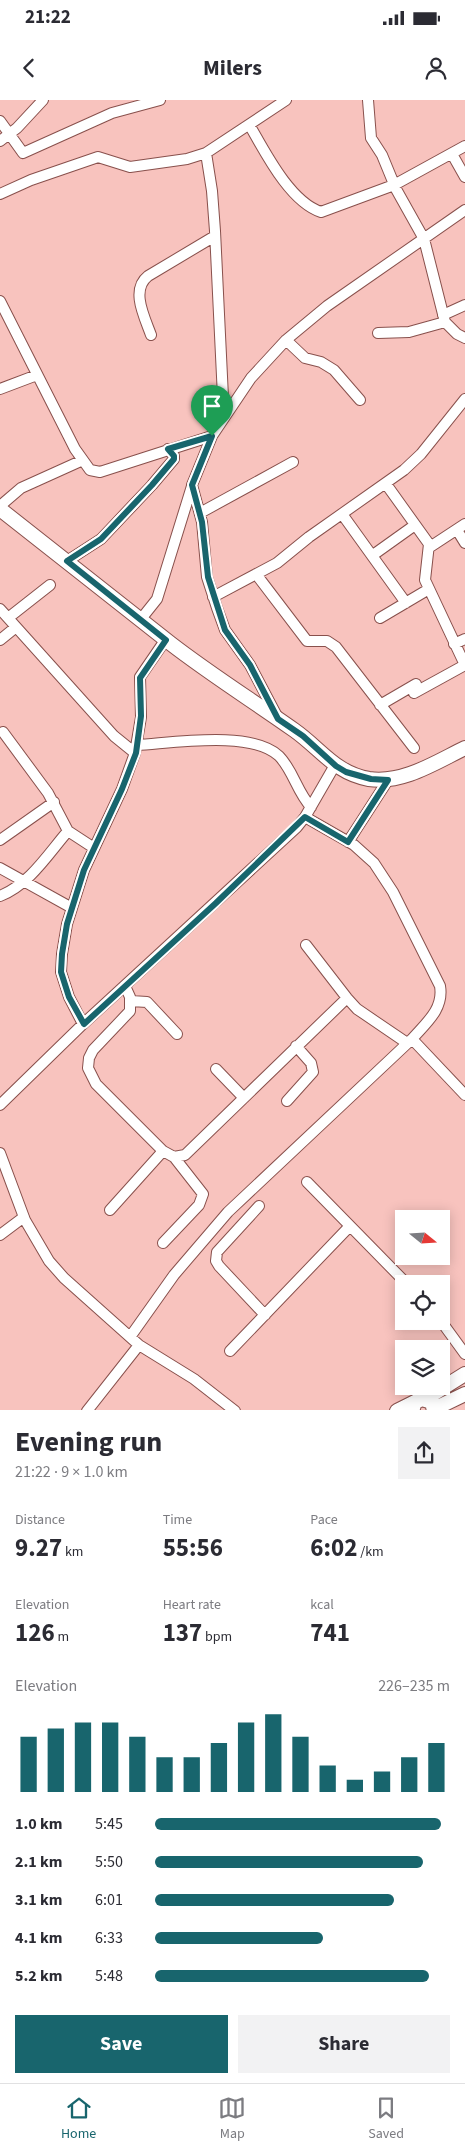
<!DOCTYPE html>
<html lang="en">
<head>
<meta charset="utf-8">
<style>
  :root { --surface:#fff; --page:#f2f2f3; --text:#2b2b33; --muted:#7c7c81; --line:#e1e1e2; --accent:#18656d }
  body { margin:0; font-family:"Source Sans 3",sans-serif; background:var(--page); color:var(--text); height:100vh; display:flex; flex-direction:column; font-size:19px; white-space:nowrap }
  * { box-sizing:border-box; margin:0 }
  p { font-size:16px; color:var(--muted) }
  .icon { flex:none; width:28px; height:28px; fill:none; stroke:currentColor; stroke-width:2; stroke-linecap:round; stroke-linejoin:round }
  .map { position:relative; height:1310px; overflow:hidden }
  .drawer { display:flex; flex-direction:column; background:var(--surface); flex:1 }
  .drawer>* { flex:none }
  .needle { width:32px; rotate:108deg }
  .fabs { position:absolute; left:395px; top:1110px; display:grid; gap:10px }
  .fabs a { display:grid; place-items:center; width:55px; height:55px; border-radius:0px; background:var(--surface); box-shadow:0 2px 12px #0003; font-size:25px }
  .pin { position:absolute; display:grid; place-items:center; width:42px; height:42px; color:#fff; margin:-51px -21px; border-radius:50% 50% 50% 0; rotate:-45deg; box-shadow:0 0 5px #0007 }
  .pin .icon { rotate:45deg }
  .round { display:grid; place-items:center; flex:none; width:52px; height:52px; border-radius:0px; background:var(--page) }
  .headline { display:flex; align-items:center; justify-content:space-between; height:85px; padding:0 15px }
  h1 { font-size:28px; font-weight:700; line-height:38px }
  .metrics { display:grid; grid-template-columns:repeat(3,1fr); gap:8px; height:85px; padding:5px 15px }
  .metrics div { display:grid; align-content:center }
  .metrics b { font-size:25px; font-weight:700 }
  .metrics small { font-size:14px; font-weight:400 }
  .metrics p { font-size:14px }
  .chart { height:140px; padding:10px 15px }
  .chart p { display:flex; justify-content:space-between }
  .chart svg { width:100%; height:90px; margin-top:5px; stroke:var(--accent); stroke-width:6 }
  .button { display:flex; gap:10px; margin-top:auto; padding:10px 15px }
  .button a { flex:1; height:58px; border-radius:0px; background:var(--accent); color:#fff; font-size:20px; font-weight:700; line-height:58px; text-align:center }
  .button a+a { background:var(--page); color:var(--text) }
  ul { padding:0 15px; list-style:none; font-size:16px }
  li { display:grid; grid-template-columns:80px 60px 1fr; align-items:center; height:38px }
  li i { height:12px; border-radius:6px; background:var(--accent) }
  .status { display:flex; justify-content:space-between; align-items:center; height:35px; padding:0 25px; background:var(--surface); direction:ltr }
  .status svg { height:14px; fill:currentColor }
  header { display:flex; justify-content:space-between; align-items:center; height:65px; padding:0 15px; background:var(--surface); font-size:22px; font-weight:700 }
  .dock { display:flex; justify-content:space-around; align-items:center; height:70px; border-top:1px solid var(--line); background:var(--surface); font-size:14px; color:var(--muted) }
  .dock a { display:grid; justify-items:center; gap:2px }
  .dock .on { color:var(--accent) }
  .map>svg:first-child { display:block }
  .lines { fill:none; stroke-linecap:round; stroke-linejoin:round }
  .street-casing { stroke:#88504c; stroke-width:12 }
  .secondary-casing { stroke:#88504c; stroke-width:16 }
  .street { stroke:#fff; stroke-width:10 }
  .secondary { stroke:#fff; stroke-width:14 }
  .route-casing { stroke:#fff; stroke-width:10 }
  .route { stroke:#18656d; stroke-width:6 }
</style>
</head>
<body>
<div class="status"><b>21:22</b><svg viewBox="0 0 49 12"><path d="M0 12V9h3v3zM5 12V6h3v6zM10 12V3h3v9zM15 12V0h3v12zM26 1h20v11H26zM47 4h2v5h-2z"/></svg></div>
<header><svg class="icon" aria-label="back" viewBox="0 0 24 24"><path d="M15 5l-7 7 7 7"/></svg>Milers<svg class="icon" aria-label="person" viewBox="0 0 24 24"><circle cx="12" cy="8" r="4"/><path d="M4 21q1-7 8-7t8 7"/></svg></header>
<div class="map">
<svg width="465" height="1311" viewBox="0 0 465 1311">
  <rect width="100%" height="100%" fill="#f8c3be"/>
  <g class="lines">
    <defs>
      <path id="street" d="M368,0L371,38L382,55L396,89L424,139L445,222L457,234L465,238
        M0,21L23,53L112,13L160,0
        M250,26C265,52 290,102 321,112L394,85L465,46
        M0,41L17,28L43,0
        M206,53L212,91L215,131L224,318
        M452,54L465,77
        M0,94L31,80L98,57L130,67L187,59L206,53L286,0
        M0,201L75,349L90,370L100,372L212,336
        M443,215L465,205
        M378,233L409,232L445,222
        M151,235C145,218 130,190 148,176L215,136
        M286,240L305,258L321,262L334,270L360,300
        M0,289L37,275
        M386,384L429,444L425,480L465,565
        M0,406L21,388L83,360
        M200,413L293,362
        M342,414L406,503
        M457,430L465,443
        M430,447L465,424
        M373,455L415,425
        M67,461L101,439L152,385L174,359V356L168,349
        M256,474L307,541H327L336,547L414,648
        M213,497L277,463L309,437L404,370L421,354L465,299
        M0,509L114,636L135,653
        M8,518L50,485
        M380,518L429,489
        M141,519L157,499L192,386
        M0,540L16,527
        M454,544L465,539
        M414,593L465,565
        M380,605L416,584
        M278,618L250,565L225,530L217,508L207,477L202,422L192,385L212,336L251,278L286,240L327,206L465,110
        M3,632L48,693L68,731L94,748
        M137,645C173,643 252,630 279,656C293,670 297,692 311,707
        M0,740L54,702
        M348,742L388,680
        M0,768L72,808
        M0,796C30,784 48,754 68,731
        M306,845L347,898L357,909L407,943
        M125,886L130,897V911L93,950L89,958L88,968L96,984L163,1051L174,1057L185,1055L347,898
        M131,901L147,902L177,934
        M83,924L69,897L61,872L62,854L67,824L84,770L122,689L135,653L141,617L140,577L166,539
        M412,939L465,995
        M216,969L244,998
        M287,1001L313,972L311,963L296,946
        M0,1005L83,924L297,727L305,717L335,665
        M0,1053L25,1120L49,1161L64,1178L139,1245L194,1279L235,1311
        M307,1082L407,1184
        M259,1106L217,1152L216,1161L219,1166L265,1215
        M110,1110L163,1051
        M0,1135L24,1117
        M163,1143L199,1105L203,1094L174,1057
        M441,1221L465,1254
        M130,1237L174,1175L228,1112L412,939C426,923 444,909 440,886L393,792L374,763L354,745L305,717
        M230,1251L349,1127
        M87,1311L139,1245"/>
      <path id="secondary" d="M0,409C57,454 113,498 170,543C210,574 253,601 294,630C321,649 335,673 369,679C403,684 436,662 465,648
        M425,1299L465,1274
        M434,1309L465,1294
        M397,1311L415,1302
        M412,1311L415,1302L422,1299L432,1302L434,1311"/>
    </defs>
    <!-- street casing -->
    <use href="#street" class="street-casing"/>
    <!-- secondary casing -->
    <use href="#secondary" class="secondary-casing"/>
    <!-- street -->
    <use href="#street" class="street"/>
    <!-- secondary -->
    <use href="#secondary" class="secondary"/>
  </g>
  <g class="lines">
    <defs>
      <path id="route" d="M212,336L192,385L202,422L208,477L225,530L250,565L278,619L303,636L336,666L346,672L371,679L388,680L348,742L305,717L216,803L84,924L69,897L61,872L62,854L67,824L84,770L122,689L136,653L141,616L140,578L166,540L67,461L101,439L152,385L174,359V356L168,349Z"/>
    </defs>
    <!-- route casing -->
    <use href="#route" class="route-casing"/>
    <!-- route -->
    <use href="#route" class="route"/>
  </g>
</svg>
<div class="fabs">
<a><svg class="needle" viewBox="-14 -14 28 28"><path d="M0-13l5 13h-10z" fill="#e53935"/><path d="M0 13l5-13h-10z" fill="#7c7c81"/></svg></a>
<a><svg class="icon" aria-label="locate" viewBox="0 0 24 24"><circle cx="12" cy="12" r="6"/><path d="M12 2v4M12 18v4M2 12h4M18 12h4"/></svg></a>
<a><svg class="icon" aria-label="layers" viewBox="0 0 24 24"><path d="M12 4l9 5-9 5-9-5zM3 14l9 5 9-5"/></svg></a>
</div>
<div class="pin" style="left:212px;top:336px;background:#1e9e55"><svg class="icon" aria-label="arrive" viewBox="0 0 24 24"><path d="M6 21V4h12l-3 4 3 4H6"/></svg></div>
</div>
<section class="drawer">
<div class="headline"><div><h1>Evening run</h1><p>21:22 · 9 × 1.0 km</p></div><a class="round"><svg class="icon" aria-label="share" viewBox="0 0 24 24"><path d="M12 15V3M7 8l5-5 5 5M5 13v7h14v-7"/></svg></a></div>
<div class="metrics">
<div><p>Distance</p><b>9.27<small> km</small></b></div>
<div><p>Time</p><b>55:56</b></div>
<div><p>Pace</p><b>6:02<small> /km</small></b></div>
</div>
<div class="metrics">
<div><p>Elevation</p><b>126<small> m</small></b></div>
<div><p>Heart rate</p><b>137<small> bpm</small></b></div>
<div><p>kcal</p><b>741</b></div>
</div>
<div class="chart"><p><span>Elevation</span>226–235 m</p>
<svg viewBox="0 0 160 44" preserveAspectRatio="none"><path d="M5 44V17M15 44V13M25 44V10M35 44V10M45 44V17M55 44V27M65 44V27M75 44V20M85 44V10M95 44V6M105 44V17M115 44V31M125 44V38M135 44V34M145 44V27M155 44V20"/></svg>
</div>
<ul>
<li><b>1.0 km</b>5:45<i style="width:97%"></i></li>
<li><b>2.1 km</b>5:50<i style="width:91%"></i></li>
<li><b>3.1 km</b>6:01<i style="width:81%"></i></li>
<li><b>4.1 km</b>6:33<i style="width:57%"></i></li>
<li><b>5.2 km</b>5:48<i style="width:93%"></i></li>
</ul>
<div class="button"><a>Save</a><a>Share</a></div>
</section>
<nav class="dock">
<a class="on"><svg class="icon" aria-label="home" viewBox="0 0 24 24"><path d="M3 11l9-7 9 7M6 9v11h12V9"/></svg>Home</a>
<a><svg class="icon" aria-label="map" viewBox="0 0 24 24"><path d="M3 6l6-2 6 2 6-2v14l-6 2-6-2-6 2zM9 4v14M15 6v14"/></svg>Map</a>
<a><svg class="icon" aria-label="saved" viewBox="0 0 24 24"><path d="M7 4h10v16l-5-4-5 4z"/></svg>Saved</a>
</nav>
</body>
</html>
